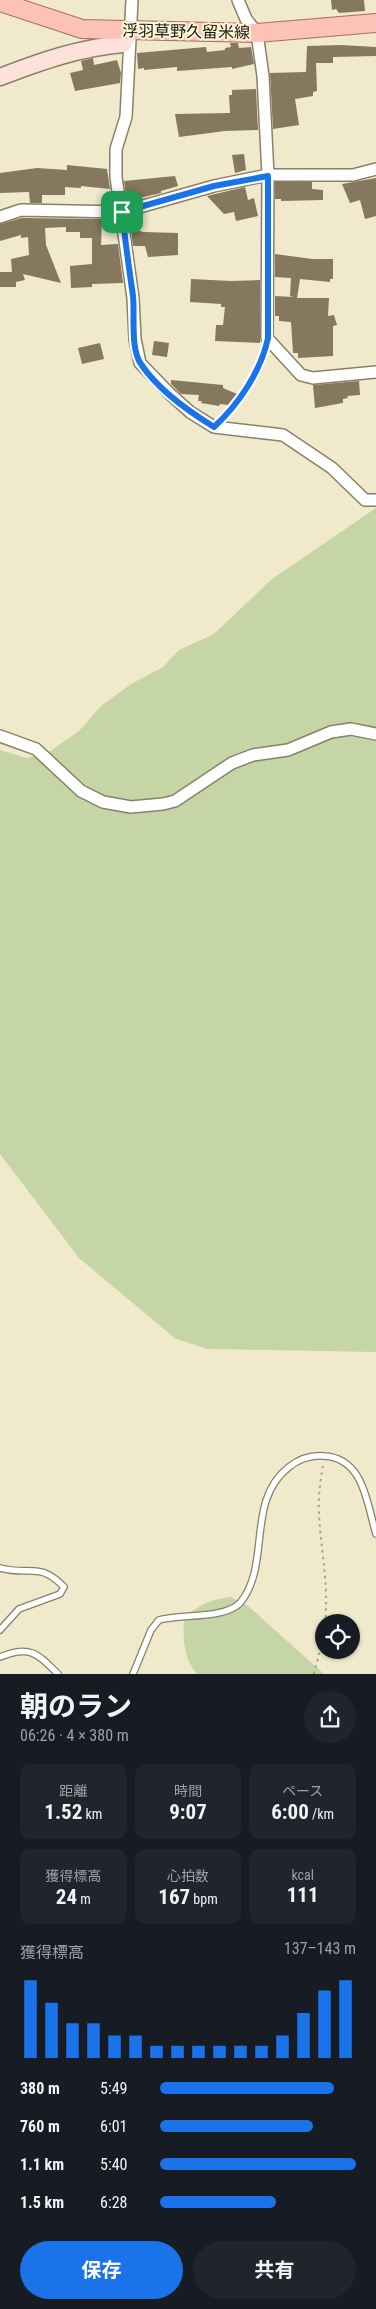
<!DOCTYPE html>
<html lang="ja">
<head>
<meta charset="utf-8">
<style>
  :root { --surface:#171b24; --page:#20242c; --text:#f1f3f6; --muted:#9ea1a6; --accent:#1a73e8 }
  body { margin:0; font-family:"Roboto Condensed","Noto Sans JP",sans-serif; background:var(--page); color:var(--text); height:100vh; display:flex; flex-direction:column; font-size:19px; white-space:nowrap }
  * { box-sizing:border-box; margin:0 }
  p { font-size:16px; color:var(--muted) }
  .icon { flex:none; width:28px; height:28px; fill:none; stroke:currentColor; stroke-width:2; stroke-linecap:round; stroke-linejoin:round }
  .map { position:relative; height:1674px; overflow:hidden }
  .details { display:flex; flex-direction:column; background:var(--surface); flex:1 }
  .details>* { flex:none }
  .fabs { position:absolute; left:315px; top:1614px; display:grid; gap:10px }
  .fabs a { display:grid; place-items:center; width:45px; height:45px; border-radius:50%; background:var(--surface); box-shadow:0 1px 4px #0004; font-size:25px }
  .pin { position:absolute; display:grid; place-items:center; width:42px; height:42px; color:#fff; margin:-21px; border-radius:10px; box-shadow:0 2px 8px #0006 }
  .round { display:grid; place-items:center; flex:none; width:52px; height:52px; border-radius:26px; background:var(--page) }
  .headline { display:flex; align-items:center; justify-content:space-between; height:85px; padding:0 20px }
  h1 { font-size:28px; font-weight:700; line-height:38px }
  .stats { display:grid; grid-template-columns:repeat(3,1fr); gap:8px; height:85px; padding:5px 20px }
  .stats div { display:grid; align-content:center; border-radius:10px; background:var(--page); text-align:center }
  .stats b { font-size:21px; font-weight:700 }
  .stats small { font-size:14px; font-weight:400 }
  .stats p { font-size:14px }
  .chart { height:140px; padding:10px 20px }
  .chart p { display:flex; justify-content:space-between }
  .chart svg { width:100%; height:90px; margin-top:5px; stroke:var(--accent); stroke-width:6 }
  .button { display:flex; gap:10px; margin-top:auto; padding:10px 20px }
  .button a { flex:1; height:58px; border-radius:30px; background:var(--accent); color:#fff; font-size:20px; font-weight:700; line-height:58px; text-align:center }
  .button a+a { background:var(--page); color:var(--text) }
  ul { padding:0 20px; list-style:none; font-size:16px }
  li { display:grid; grid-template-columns:80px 60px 1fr; align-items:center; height:38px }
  li i { height:12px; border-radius:6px; background:var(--accent) }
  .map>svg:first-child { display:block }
  .green { fill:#c5d5a6 }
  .building { fill:#86775f }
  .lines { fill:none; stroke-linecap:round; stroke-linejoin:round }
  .lane-casing { stroke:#878166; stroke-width:8 }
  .street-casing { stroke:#878166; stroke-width:14 }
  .secondary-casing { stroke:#878166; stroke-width:19 }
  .primary-casing { stroke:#ab6b5b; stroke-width:20 }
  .path { stroke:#a9a38c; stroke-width:2; stroke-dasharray:2.5 4; stroke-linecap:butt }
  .lane { stroke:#fff; stroke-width:5.5 }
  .street { stroke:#fff; stroke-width:11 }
  .secondary { stroke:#fee1db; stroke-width:16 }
  .primary { stroke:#fcc2b6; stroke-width:18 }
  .route-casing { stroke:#fff; stroke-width:10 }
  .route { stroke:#1a73e8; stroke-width:6 }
  .labels { text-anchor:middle; stroke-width:4; stroke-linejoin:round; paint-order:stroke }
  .street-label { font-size:16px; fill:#17140a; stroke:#fef7d9 }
</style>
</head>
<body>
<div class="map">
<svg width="376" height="1674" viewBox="0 0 376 1674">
  <rect width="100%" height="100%" fill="#f0e9cc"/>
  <!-- green -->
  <path class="green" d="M376,508V1352L208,1349L176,1339L79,1258L0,1154V750L27,758L49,752L79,731L101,706L131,684L163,667L179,650L214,634L272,579Z
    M231,1597L248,1606L324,1674H197C183,1658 183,1638 184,1618C199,1605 211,1599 231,1597Z"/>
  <!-- building -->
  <path class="building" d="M331,0H364L365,11L339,13L336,9L332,10Z
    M230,43H238L239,48L251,47L254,64L232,69V67L177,71V67L144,70V68L138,69L137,53L206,47L207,52L225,50V48L231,47Z
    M341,45L376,47V56L333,57V63H316L317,91L313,92V96L295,99L299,125L273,129L270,73L306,72L307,46Z
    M93,58L94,65L117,60L121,73L120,83L75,91L70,73L83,70L81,61Z
    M256,89L258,130L225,131L179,137L175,114L230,113L229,95H232V90Z
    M244,154L246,170L235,173L232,155Z
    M67,165L107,169L110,189L81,186V188L65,187V195H42V203H30L29,192L0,193V173L37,168L67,170Z
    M175,176L178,186L161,191V193L135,199V195H126L124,181Z
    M376,178V216L365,219L360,200L350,203L342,184Z
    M275,182H312V189L323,190V200L281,201V199H275Z
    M245,187L248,200L254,198L258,216L236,221L234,212L224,214L207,196Z
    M22,218L102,219L101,245L118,244L123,283L92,284V287L71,288L70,266L92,264V238H80V232H66V227L45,228L46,245L61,283L23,274L25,280L16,282V287H0V272H12L11,259L29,255L28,237L21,238V235L0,241V224Z
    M131,229L144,232L178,233V255L148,257L145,246H133Z
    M275,254L312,259H333V279H330V282L300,279L297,298H329L328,316L334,315L337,325L333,326V356L298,358V353H293L291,322L279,321V316H275V296L293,297L290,296L291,278L275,277Z
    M191,279L231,281L260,280V343L215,341L216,325H223L225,307H221V304L190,302Z
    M154,341L169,343L167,357L152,355Z
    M100,343L104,359L82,364L78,348Z
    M171,380L223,385V388L237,394L228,405L220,404L219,406L201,403L202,401H198L199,395L181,394L171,384Z
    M359,381L360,395L347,396L348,398L343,399V403L315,408L313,385Z"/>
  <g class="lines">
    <defs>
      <path id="lane" d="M214,426C238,405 261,372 267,340
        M0,1568C30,1576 39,1561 64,1587L60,1594L19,1609L0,1630
        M0,1657C30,1645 37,1653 58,1674
        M133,1674L151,1630L159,1620C181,1614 225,1619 240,1603C272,1564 245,1501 289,1467C299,1459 311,1455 324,1456C364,1458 367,1504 376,1534"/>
      <path id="street" d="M132,0L126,117L116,149V177L133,298L135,339L140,363L170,394L190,412L214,427L283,435L332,468L365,500H376
        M238,0L246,19L257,33L263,76L268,175L267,338L301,375L313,378L376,372
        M0,217L21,210L122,212L214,186L268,175H353L376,169
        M0,736L36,749L81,791L103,802L131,807L163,804L175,801L232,763L253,755L288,750L331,732L351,729L376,734"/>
      <path id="secondary" d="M0,77C42,61 78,48 123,44L130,30"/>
      <path id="primary" d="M0,2L82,29L257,33L376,23"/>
    </defs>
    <!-- lane casing -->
    <use href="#lane" class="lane-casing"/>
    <!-- street casing -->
    <use href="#street" class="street-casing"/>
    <!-- secondary casing -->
    <use href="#secondary" class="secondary-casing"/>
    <!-- primary casing -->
    <use href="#primary" class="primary-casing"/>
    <!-- path -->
    <path class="path" d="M323,1466C320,1482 318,1499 319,1515C321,1551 329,1586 325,1622
      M314,1674L324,1634"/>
    <!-- lane -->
    <use href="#lane" class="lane"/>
    <!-- street -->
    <use href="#street" class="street"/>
    <!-- secondary -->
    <use href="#secondary" class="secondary"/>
    <!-- primary -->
    <use href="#primary" class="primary"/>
  </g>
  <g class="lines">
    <defs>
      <path id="route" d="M268,176V338C261,371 239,404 214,427C188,411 158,390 141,364C130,349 135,314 133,296C129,268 125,240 122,212L214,186Z"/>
    </defs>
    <!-- route casing -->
    <use href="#route" class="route-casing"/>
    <!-- route -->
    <use href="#route" class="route"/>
  </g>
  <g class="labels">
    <!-- street labels -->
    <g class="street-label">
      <text transform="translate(186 31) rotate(1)" y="6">浮羽草野久留米線</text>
    </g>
  </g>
</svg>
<div class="fabs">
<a><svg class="icon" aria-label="locate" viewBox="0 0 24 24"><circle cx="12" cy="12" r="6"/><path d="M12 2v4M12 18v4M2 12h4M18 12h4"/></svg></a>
</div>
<div class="pin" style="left:122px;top:212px;background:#1e9e55"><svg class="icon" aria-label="arrive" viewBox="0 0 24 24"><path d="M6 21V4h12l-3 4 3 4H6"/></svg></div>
</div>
<section class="details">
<div class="headline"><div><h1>朝のラン</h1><p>06:26 · 4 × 380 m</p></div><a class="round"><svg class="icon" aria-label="share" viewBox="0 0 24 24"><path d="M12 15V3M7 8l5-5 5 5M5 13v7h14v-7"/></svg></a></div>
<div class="stats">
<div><p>距離</p><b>1.52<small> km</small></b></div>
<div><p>時間</p><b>9:07</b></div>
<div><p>ペース</p><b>6:00<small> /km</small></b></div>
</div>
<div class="stats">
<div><p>獲得標高</p><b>24<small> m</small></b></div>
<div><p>心拍数</p><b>167<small> bpm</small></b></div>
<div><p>kcal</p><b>111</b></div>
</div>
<div class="chart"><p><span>獲得標高</span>137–143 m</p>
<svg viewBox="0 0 160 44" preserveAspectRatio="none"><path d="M5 44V6M15 44V17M25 44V27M35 44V27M45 44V33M55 44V33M65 44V38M75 44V38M85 44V38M95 44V38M105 44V38M115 44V38M125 44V33M135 44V22M145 44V11M155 44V6"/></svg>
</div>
<ul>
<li><b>380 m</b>5:49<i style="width:89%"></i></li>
<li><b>760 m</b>6:01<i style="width:78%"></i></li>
<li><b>1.1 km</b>5:40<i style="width:100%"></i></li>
<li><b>1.5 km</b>6:28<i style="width:59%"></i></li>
</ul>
<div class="button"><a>保存</a><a>共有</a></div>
</section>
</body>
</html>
